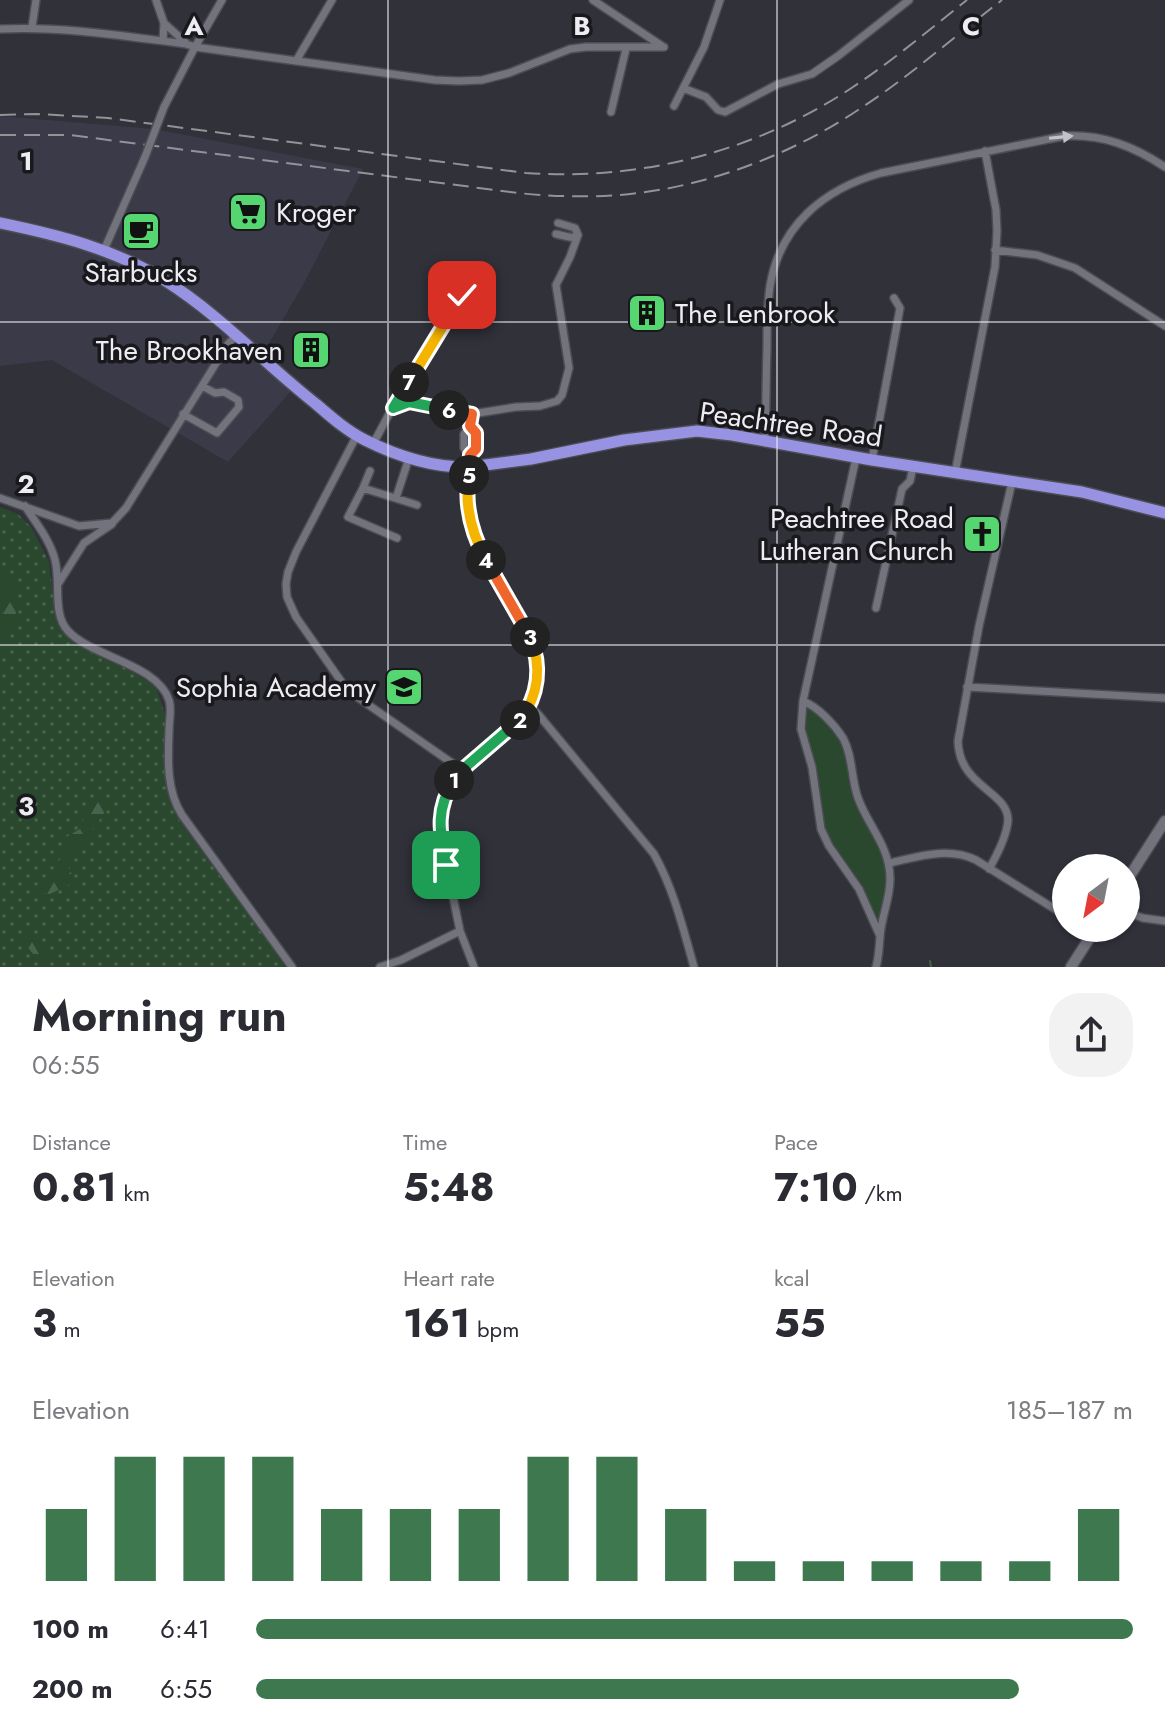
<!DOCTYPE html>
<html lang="en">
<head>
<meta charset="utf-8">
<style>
  :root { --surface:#fff; --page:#f2f2f3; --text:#2b2b33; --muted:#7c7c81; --accent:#3e784f }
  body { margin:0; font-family:Jost,sans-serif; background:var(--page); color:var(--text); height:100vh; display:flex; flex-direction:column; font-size:30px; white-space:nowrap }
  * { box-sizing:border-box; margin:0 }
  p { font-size:26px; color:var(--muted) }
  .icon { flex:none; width:44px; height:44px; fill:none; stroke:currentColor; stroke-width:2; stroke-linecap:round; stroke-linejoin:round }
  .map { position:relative; height:967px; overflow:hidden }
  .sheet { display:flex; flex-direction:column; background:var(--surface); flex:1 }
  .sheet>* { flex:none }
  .needle { width:52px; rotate:212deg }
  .controls { position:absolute; left:1052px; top:854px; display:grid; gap:16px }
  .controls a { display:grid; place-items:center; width:88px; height:88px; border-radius:50%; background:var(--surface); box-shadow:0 2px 6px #0004; font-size:40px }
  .pin { position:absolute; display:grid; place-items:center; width:68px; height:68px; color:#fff; margin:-34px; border-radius:16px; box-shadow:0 4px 12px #0006 }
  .km { position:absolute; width:40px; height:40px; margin:-20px; border-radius:50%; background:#222; color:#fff; font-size:22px; line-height:40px; text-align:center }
  .round { display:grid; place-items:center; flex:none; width:84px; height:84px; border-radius:32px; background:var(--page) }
  .summary { display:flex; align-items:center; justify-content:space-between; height:136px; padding:0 32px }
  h1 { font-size:44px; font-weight:700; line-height:60px }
  .metrics { display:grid; grid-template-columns:repeat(3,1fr); gap:12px; height:136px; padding:8px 32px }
  .metrics div { display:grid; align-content:center }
  .metrics b { font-size:40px; font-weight:700 }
  .metrics small { font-size:22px; font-weight:400 }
  .metrics p { font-size:22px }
  .chart { height:224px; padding:16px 32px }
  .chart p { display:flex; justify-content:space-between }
  .chart svg { width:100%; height:144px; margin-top:8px; stroke:var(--accent); stroke-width:6 }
  ul { padding:0 32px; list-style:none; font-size:26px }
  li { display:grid; grid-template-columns:128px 96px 1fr; align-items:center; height:60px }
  li i { height:20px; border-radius:10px; background:var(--accent) }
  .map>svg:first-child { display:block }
  .built { fill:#3a3a49 }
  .grass { fill:url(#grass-dots) }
  .forest { fill:url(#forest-firs) }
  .park { fill:#29482e }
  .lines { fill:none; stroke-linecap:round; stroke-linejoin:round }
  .stream { stroke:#416446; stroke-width:2 }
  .minor-casing { stroke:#4c4c53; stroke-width:10 }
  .secondary-casing { stroke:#4c4c53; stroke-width:13 }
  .trunk-casing { stroke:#4c4c53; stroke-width:14 }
  .minor { stroke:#73737e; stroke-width:7 }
  .secondary { stroke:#73737e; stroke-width:10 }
  .trunk { stroke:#9792e1; stroke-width:11 }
  .rail { stroke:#929299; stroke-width:2; stroke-dasharray:16 8; stroke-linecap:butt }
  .minor-bridge-casing { stroke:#4c4c53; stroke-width:10; stroke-linecap:butt }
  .minor-bridge { stroke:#73737e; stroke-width:7 }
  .oneway { fill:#c2c2c9 }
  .split-1-casing { stroke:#fff; stroke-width:16 }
  .split-2-casing { stroke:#fff; stroke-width:16 }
  .split-3-casing { stroke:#fff; stroke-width:16 }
  .split-4-casing { stroke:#fff; stroke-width:16 }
  .split-5-casing { stroke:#fff; stroke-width:16 }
  .split-6-casing { stroke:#fff; stroke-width:16 }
  .split-7-casing { stroke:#fff; stroke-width:16 }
  .split-8-casing { stroke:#fff; stroke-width:16 }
  .split-1 { stroke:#22a559; stroke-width:10 }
  .split-2 { stroke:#22a559; stroke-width:10 }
  .split-3 { stroke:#f5b400; stroke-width:10 }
  .split-4 { stroke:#f0652b; stroke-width:10 }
  .split-5 { stroke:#f5b400; stroke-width:10 }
  .split-6 { stroke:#f0652b; stroke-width:10 }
  .split-7 { stroke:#22a559; stroke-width:10 }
  .split-8 { stroke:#f5b400; stroke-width:10 }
  .grid { fill:none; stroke:#ececf2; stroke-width:2; stroke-opacity:0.55 }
  .labels { text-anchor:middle; stroke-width:7; stroke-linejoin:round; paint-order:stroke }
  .poi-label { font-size:28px; fill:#ececf2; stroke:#19191d; text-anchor:end }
  .street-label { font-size:28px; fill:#ececf2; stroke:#19191d }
  .grid-label { font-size:26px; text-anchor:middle; font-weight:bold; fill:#ececf2; stroke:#19191d; stroke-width:7; stroke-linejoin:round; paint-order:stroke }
</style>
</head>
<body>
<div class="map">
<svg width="1165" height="967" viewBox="0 0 1165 967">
  <defs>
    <pattern id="grass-dots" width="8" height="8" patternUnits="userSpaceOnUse" patternTransform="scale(2)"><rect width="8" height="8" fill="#29482e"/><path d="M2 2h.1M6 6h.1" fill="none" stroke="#48634d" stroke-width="1.8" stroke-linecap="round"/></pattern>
    <pattern id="forest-firs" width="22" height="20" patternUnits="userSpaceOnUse" patternTransform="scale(2)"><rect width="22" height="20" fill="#29482e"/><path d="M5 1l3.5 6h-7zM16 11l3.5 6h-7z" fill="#48634d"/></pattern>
  </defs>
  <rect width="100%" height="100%" fill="#31313a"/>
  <!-- built -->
  <path class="built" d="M0,116L153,129L363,169L303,285L261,357L292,390L228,462L52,360L0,366Z"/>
  <!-- grass -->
  <path class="grass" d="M0,507L18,514L32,528L49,562L55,613L62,631L79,645L126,667L156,687L166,717V787L179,820L264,935L285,967H0Z"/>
  <!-- forest -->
  <path class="forest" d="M0,570L15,585L16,595V626L5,646H0V632L5,616L0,608Z
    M101,796L108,808L76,853L69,868L75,882L50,894L42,893L36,886L55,867L63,854L61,840L80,829L90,799Z
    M10,934C40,935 40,942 61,959L57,962L35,956L24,943Z"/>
  <!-- park -->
  <path class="park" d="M806,708C817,712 831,726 838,737C849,752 847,773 852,791C861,819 883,840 887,870C890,887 883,904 879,919L875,915L856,877L825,832L817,771L803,730L804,709Z"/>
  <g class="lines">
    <!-- stream -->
    <path class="stream" d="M930,961L931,967"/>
    <defs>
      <path id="minor" d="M156,0L164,23L163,41
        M593,0L662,46
        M164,23L186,43
        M32,27L36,0
        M0,29C63,26 124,36 186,44L195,47L435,80L459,81L482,80L509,73L570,49L586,47H664
        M296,61L332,0
        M683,88L706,97L718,110L725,112L778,84L812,74L838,56L909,0
        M674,106L704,47L720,0
        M164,107L195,47L222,0
        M611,112L626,49
        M558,223L575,228L578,235
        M556,234C563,235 571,240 578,235
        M104,250L145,157
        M995,250L1037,255L1075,268L1165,326
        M393,408L409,402L472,414L516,407L540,406L557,401L562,395L569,368L556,285L570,257L578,235
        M183,414L217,433L239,407L238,400L224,392L215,393L202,386
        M472,414L470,426L464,434V448L470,455C470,465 468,475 467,485C466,503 471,523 476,539C494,589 549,633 535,690C518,757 434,752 441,838L460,931L474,967
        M357,435L296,552L288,572L286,584L287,597L296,617L343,684L350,692L462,770
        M765,441C766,410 766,379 767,348C767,328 767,306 770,286C780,225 824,189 881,173L1064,136C1103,134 1133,146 1165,167
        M373,444L395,403L474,278
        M470,455L476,449V433L470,426
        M856,458L803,701L801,729L812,767L821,829L829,846L859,889L880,936
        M872,460L900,308L894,298
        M370,471L363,488L417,505
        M955,473L995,267L997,231L996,210L985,151
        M363,488L348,517L397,538
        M0,498L79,526L112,523L126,508L228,344L236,336
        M396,498L409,458
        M25,506C36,523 50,540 55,560C61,582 52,614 68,631C92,657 157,664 169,700C172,709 169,721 169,731C168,759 166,790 182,815L292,967
        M58,584L84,543L112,524
        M876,608L902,489L910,481L913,467
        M967,687L1165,698
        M803,701C818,707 834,724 843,738C853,756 851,779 858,798C868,826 889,845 890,877C891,897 881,917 880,937C879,948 879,956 876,967
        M529,706L538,714L654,854C674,890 683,928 694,967
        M889,863C917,857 948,846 976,860L1066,916
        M989,869C997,855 1007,836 1008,820C1008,791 959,787 958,741L979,626L1012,482
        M1126,912L1143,918L1165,921
        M380,967L401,960L460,931"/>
      <path id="secondary" d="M1126,882L1165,821
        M1071,967L1096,928"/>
      <path id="trunk" d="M0,223C58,235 115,249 166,281C221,316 265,364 316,404C331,417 347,431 365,440C397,456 434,468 470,467L531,459L624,440L697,431L732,435L872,460L1082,492L1165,513"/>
    </defs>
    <!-- minor casing -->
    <use href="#minor" class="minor-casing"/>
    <!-- secondary casing -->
    <use href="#secondary" class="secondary-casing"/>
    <!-- trunk casing -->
    <use href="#trunk" class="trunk-casing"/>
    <!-- minor -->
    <use href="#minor" class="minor"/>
    <!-- secondary -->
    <use href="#secondary" class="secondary"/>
    <!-- trunk -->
    <use href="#trunk" class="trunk"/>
    <!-- rail -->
    <path class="rail" d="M0,115L37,114L108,118L526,173C640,181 754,152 850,89C891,62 929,30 967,0
      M0,135H70L518,193C547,196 575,197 604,196C694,192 787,158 861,108C910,76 955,36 1002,0"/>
    <defs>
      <path id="minor-bridge" d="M145,157L164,107"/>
    </defs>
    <!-- minor-bridge casing -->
    <use href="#minor-bridge" class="minor-bridge-casing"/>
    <!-- minor-bridge -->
    <use href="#minor-bridge" class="minor-bridge"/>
  </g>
  <!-- one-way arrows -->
  <defs><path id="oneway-solid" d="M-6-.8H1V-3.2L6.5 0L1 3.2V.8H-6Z" transform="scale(2)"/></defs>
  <use class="oneway" href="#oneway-solid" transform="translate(1061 137) rotate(-6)"/>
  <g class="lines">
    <defs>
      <path id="split-1" d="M446,865C440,832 435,810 454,780"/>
      <path id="split-2" d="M454,780L462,770L520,720"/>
      <path id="split-3" d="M520,720C539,695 542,666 530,637"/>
      <path id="split-4" d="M486,560L530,637"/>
      <path id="split-5" d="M469,475C464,504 472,534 486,560"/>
      <path id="split-6" d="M449,410L472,414L470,426L476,433V449L470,455L469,475"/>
      <path id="split-7" d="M409,382L393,408L409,402L449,410"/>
      <path id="split-8" d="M409,382L462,295"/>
    </defs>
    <!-- split-1 casing -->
    <use href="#split-1" class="split-1-casing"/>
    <!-- split-2 casing -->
    <use href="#split-2" class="split-2-casing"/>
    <!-- split-3 casing -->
    <use href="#split-3" class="split-3-casing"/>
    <!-- split-4 casing -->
    <use href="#split-4" class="split-4-casing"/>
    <!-- split-5 casing -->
    <use href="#split-5" class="split-5-casing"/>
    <!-- split-6 casing -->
    <use href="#split-6" class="split-6-casing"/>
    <!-- split-7 casing -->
    <use href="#split-7" class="split-7-casing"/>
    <!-- split-8 casing -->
    <use href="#split-8" class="split-8-casing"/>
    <!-- split-1 -->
    <use href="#split-1" class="split-1"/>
    <!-- split-2 -->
    <use href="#split-2" class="split-2"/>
    <!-- split-3 -->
    <use href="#split-3" class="split-3"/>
    <!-- split-4 -->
    <use href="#split-4" class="split-4"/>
    <!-- split-5 -->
    <use href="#split-5" class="split-5"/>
    <!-- split-6 -->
    <use href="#split-6" class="split-6"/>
    <!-- split-7 -->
    <use href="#split-7" class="split-7"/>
    <!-- split-8 -->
    <use href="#split-8" class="split-8"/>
  </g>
  <!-- grid -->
  <path class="grid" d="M388,0V967M777,0V967M0,322H1165M0,645H1165"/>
  <!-- icons -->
  <defs>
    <symbol id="supermarket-square" viewBox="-11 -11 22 22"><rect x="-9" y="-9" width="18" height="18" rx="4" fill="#55d671" stroke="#19191d"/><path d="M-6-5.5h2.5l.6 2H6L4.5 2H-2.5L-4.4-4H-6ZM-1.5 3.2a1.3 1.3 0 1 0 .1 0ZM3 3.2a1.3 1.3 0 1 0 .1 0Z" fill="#111"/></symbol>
    <symbol id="cafe-square" viewBox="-11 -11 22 22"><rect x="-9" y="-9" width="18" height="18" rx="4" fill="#55d671" stroke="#19191d"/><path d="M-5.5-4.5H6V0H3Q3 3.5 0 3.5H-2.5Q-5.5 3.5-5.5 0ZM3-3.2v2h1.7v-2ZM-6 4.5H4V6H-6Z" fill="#111"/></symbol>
    <symbol id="building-square" viewBox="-11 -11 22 22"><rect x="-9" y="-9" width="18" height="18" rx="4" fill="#55d671" stroke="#19191d"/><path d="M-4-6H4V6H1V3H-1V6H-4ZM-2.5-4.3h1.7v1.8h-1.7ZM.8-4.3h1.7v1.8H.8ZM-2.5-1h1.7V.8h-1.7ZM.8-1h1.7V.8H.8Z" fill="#111"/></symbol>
    <symbol id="church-square" viewBox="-11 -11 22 22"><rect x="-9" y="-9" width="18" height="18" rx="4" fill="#55d671" stroke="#19191d"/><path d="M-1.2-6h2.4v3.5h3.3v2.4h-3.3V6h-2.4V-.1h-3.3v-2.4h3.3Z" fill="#111"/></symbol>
    <symbol id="school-square" viewBox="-11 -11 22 22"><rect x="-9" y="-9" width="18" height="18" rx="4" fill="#55d671" stroke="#19191d"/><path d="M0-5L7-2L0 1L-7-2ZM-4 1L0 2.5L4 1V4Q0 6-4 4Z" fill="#111"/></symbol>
  </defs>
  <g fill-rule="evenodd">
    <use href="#supermarket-square" x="226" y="190" width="44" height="44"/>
    <use href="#cafe-square" x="119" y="209" width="44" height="44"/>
    <use href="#building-square" x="625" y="291" width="44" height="44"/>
    <use href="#building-square" x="289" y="328" width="44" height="44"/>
    <use href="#church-square" x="960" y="512" width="44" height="44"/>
    <use href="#school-square" x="382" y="665" width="44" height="44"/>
  </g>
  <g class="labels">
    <!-- poi labels -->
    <g class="poi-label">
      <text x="276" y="222" text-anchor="start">Kroger</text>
      <text x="141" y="282" text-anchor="middle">Starbucks</text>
      <text x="675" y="323" text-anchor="start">The Lenbrook</text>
      <text x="283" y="360">The Brookhaven</text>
      <text x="954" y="528">Peachtree Road<tspan x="954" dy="32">Lutheran Church</tspan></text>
      <text x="376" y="697">Sophia Academy</text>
    </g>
    <!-- street labels -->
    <g class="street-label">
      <text transform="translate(791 424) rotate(8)" y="10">Peachtree Road</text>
    </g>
  </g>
  <g class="grid-label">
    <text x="194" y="35">A</text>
    <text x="582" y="35">B</text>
    <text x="971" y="35">C</text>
    <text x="26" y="170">1</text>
    <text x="26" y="493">2</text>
    <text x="26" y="815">3</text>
  </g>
</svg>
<div class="controls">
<a><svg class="needle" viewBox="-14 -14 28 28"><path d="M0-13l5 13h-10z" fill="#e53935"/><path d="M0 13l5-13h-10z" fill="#7c7c81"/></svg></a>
</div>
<div class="pin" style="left:446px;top:865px;background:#1e9e55"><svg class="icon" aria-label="arrive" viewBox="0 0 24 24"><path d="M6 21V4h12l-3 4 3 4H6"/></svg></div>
<div class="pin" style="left:462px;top:295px;background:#d93025"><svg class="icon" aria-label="check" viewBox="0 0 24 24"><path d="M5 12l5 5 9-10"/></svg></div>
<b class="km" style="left:454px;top:780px">1</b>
<b class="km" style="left:520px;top:720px">2</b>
<b class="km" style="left:530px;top:637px">3</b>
<b class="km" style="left:486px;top:560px">4</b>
<b class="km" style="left:469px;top:475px">5</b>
<b class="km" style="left:449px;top:410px">6</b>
<b class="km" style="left:409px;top:382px">7</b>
</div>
<section class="sheet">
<div class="summary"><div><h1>Morning run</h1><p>06:55</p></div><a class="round"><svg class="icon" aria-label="share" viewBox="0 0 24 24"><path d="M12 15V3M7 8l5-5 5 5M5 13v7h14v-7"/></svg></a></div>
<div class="metrics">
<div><p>Distance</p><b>0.81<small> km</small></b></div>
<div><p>Time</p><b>5:48</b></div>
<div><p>Pace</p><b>7:10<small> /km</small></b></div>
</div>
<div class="metrics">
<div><p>Elevation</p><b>3<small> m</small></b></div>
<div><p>Heart rate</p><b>161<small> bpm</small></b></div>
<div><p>kcal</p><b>55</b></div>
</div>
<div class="chart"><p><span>Elevation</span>185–187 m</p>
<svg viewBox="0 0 160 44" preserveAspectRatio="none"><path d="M5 44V22M15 44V6M25 44V6M35 44V6M45 44V22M55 44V22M65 44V22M75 44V6M85 44V6M95 44V22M105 44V38M115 44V38M125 44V38M135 44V38M145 44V38M155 44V22"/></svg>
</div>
<ul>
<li><b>100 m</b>6:41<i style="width:100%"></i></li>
<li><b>200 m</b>6:55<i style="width:87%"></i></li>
</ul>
</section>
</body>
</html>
